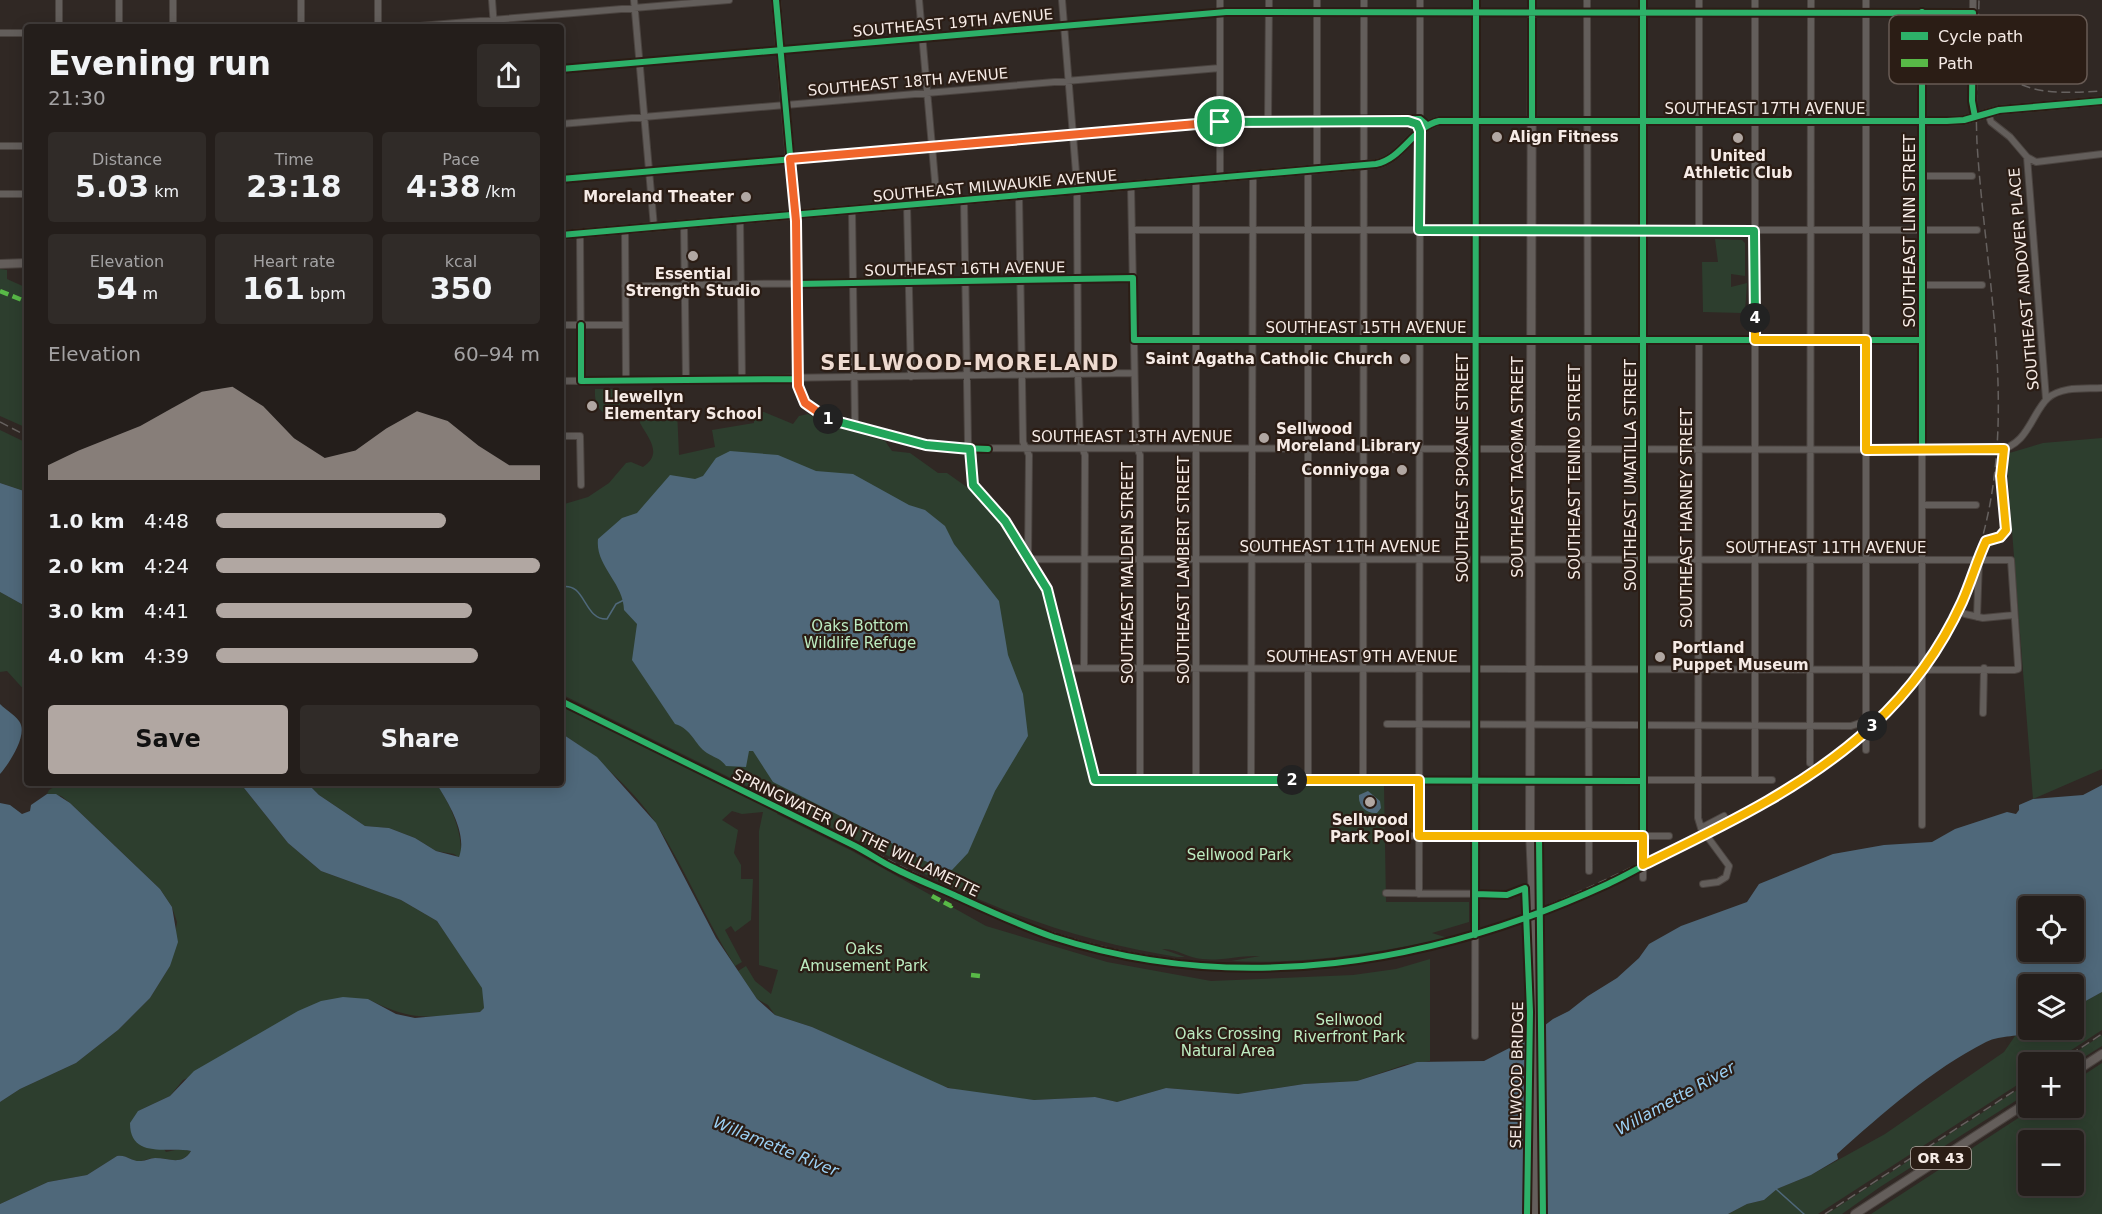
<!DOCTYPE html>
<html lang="en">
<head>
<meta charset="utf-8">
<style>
  :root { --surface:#241e1b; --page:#302b28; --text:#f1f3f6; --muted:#a3a2a3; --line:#413c3a; --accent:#b1a7a2 }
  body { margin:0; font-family:"DejaVu Sans",sans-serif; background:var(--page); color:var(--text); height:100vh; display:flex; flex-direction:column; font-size:22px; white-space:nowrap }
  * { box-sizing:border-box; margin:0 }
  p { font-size:20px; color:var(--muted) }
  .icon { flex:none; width:33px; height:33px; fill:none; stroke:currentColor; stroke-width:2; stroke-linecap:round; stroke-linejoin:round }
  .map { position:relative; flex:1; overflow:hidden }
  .side { position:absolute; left:24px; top:24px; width:540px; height:762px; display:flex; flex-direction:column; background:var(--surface); border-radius:6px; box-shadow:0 3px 15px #0003,0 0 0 2px var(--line) }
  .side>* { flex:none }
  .fabs { position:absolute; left:2018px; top:896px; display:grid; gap:12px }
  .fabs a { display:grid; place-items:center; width:66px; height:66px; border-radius:6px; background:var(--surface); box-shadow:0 3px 15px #0003,0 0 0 2px var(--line); font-size:30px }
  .pin { position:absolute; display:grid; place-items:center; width:51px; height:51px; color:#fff; margin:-26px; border:3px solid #fff; border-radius:50%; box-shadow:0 2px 6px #0007 }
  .km { position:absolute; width:30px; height:30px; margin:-15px; border-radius:50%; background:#222; color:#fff; font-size:16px; line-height:30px; text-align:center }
  .round { display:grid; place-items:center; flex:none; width:63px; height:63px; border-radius:6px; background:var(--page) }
  .overview { display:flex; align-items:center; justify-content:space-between; height:102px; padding:0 24px }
  h1 { font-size:33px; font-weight:700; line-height:45px }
  .stats { display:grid; grid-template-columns:repeat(3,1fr); gap:9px; height:102px; padding:6px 24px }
  .stats div { display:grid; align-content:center; border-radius:6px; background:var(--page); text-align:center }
  .stats b { font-size:30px; font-weight:700 }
  .stats small { font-size:16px; font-weight:400 }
  .stats p { font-size:16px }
  .chart { height:168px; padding:12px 24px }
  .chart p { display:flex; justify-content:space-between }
  .chart svg { width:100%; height:108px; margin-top:6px; fill:var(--accent); opacity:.7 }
  .primary-button { display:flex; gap:12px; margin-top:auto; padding:12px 24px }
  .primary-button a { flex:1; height:69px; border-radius:6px; background:var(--accent); color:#111; font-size:24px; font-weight:700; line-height:69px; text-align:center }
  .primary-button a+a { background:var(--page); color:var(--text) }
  ul { padding:0 24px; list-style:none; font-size:20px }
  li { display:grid; grid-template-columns:96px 72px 1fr; align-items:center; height:45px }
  li i { height:15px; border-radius:8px; background:var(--accent) }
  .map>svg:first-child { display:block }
  .green { fill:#2d3e2e; fill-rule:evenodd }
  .water { fill:#4f687a; fill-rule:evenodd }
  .pier { fill:#302824 }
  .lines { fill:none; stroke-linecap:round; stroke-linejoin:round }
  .stream { stroke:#4f687a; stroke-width:1.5 }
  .minor-casing { stroke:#4b4440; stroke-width:8 }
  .major-casing { stroke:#4b4440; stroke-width:10 }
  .minor { stroke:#635e5b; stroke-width:6 }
  .major { stroke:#645e5b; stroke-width:8 }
  .rail { stroke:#66615f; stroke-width:1.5; stroke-dasharray:9 4.5; stroke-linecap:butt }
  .major-bridge-casing { stroke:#4b4440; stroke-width:10; stroke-linecap:butt }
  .major-bridge { stroke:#645e5b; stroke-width:8 }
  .quiet { stroke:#58b947; stroke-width:4.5; stroke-dasharray:9 4.5; stroke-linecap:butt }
  .cycleway-casing { stroke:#2b1d15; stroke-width:10 }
  .cycleway { stroke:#2db169; stroke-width:6 }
  .split-1-casing { stroke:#fff; stroke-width:12 }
  .split-2-casing { stroke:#fff; stroke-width:12 }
  .split-3-casing { stroke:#fff; stroke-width:12 }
  .split-4-casing { stroke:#fff; stroke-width:12 }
  .split-5-casing { stroke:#fff; stroke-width:12 }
  .split-1 { stroke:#f0652b; stroke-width:8 }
  .split-2 { stroke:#22a559; stroke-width:8 }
  .split-3 { stroke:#f5b400; stroke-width:8 }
  .split-4 { stroke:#f5b400; stroke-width:8 }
  .split-5 { stroke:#22a559; stroke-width:8 }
  .poi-dot { fill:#b1a7a2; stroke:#2b1d15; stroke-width:2 }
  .labels { text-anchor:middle; stroke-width:4.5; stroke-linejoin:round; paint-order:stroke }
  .shield { fill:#2b1d15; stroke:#b9ada7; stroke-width:1.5 }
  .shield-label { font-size:14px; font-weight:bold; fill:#f6ebe6 }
  .street-label { font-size:15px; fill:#f6ebe6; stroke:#2b1d15 }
  .poi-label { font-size:15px; font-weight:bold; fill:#f6ebe6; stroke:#2b1d15; text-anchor:start }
  .park-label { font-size:15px; fill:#bdecc1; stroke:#2b1d15 }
  .water-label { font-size:16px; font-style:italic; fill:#9cd1f5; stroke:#2b1d15 }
  .district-label { font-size:21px; font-weight:bold; letter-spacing:1.5px; fill:#eedad0; stroke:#2b1d15 }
  .key { fill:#2b1d15; stroke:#685b54; stroke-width:1.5 }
  .key-label { font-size:16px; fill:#f6ebe6 }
</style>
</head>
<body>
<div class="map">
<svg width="2102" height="1214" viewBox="0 0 2102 1214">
  <rect width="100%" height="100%" fill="#302824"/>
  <!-- green -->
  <path class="green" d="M1715,239L1742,240L1745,243V276L1731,274V287L1747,283L1745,311L1742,313L1703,312L1702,262H1718Z
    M0,269L7,270V279L27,288V428L0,416Z
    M595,389H618L620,391V417C601,416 594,407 595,389Z
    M677,410L679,455L715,447L712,430L754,423V411L764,412L793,424L799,416L808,414L826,424L885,441L892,451L910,453L938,473H947L971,490L1001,522L1044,590L1092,783L1095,786H1384L1386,902H1469V922L1432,933L1448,938C1376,953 1304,965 1231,961L1260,956C1241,955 1222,961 1202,959C1187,958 1177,948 1162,949L1185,957H1177C1101,945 1030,923 960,891L968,885L957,890L561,694V505L588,497L609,483L626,463L631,462L643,467C663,454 649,439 640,423L641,418L653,411Z
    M0,430L27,443V492L0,483Z
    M2102,438V769L2033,799L2006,454L2043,443Z
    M0,592L27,607V693L7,671L0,672Z
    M561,704L778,811L777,814L852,851L986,926L1107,962L1211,981L1353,975L1396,969L1430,959V1061L1404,1065L1357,1081L1304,1084L1238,1094L1166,1088L1117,1102L1095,1097L1034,1100L974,1094L938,1085L812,1027L775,1015L768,1005L757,999L738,971L746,966L755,981L771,994L778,970L759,965V831L763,812L742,814L732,811L722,820L738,830L734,853L741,865V879H753L751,920L735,932L731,926L725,930L742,962L735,966C706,921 686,870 657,825C638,794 592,752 561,733Z
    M61,783H240L288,843L321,871L401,900L437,921L483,988L484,1008L480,1012C429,1017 415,1023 368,999L183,1080L170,1096L138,1111L166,1152L180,1149L191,1151C181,1166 170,1158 155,1158C149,1158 142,1162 136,1161C129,1159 125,1155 117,1156L87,1175L48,1182L0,1204V1102L20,1089L76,1063L118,1030L150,998L170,966L177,922L172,907L160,889L70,803L61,796L47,794L49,790Z
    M307,783H436C450,804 462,829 461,855L458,857L454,854L436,851L415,838L389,828L365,826L319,795Z
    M2102,992V1030L2053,1062H2028V1078L1818,1214H1728L1747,1204L1764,1200L1777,1189L1811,1175L1885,1134L2004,1052L2015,1036H2024L2033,1029H2073V1008Z
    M2102,1035V1046L2073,1064L2061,1062Z
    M2102,1063V1214H1871L2035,1107H2073V1082ZM2028,1140H2073V1185H2028Z
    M2028,1083V1093L1880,1187L1842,1214H1827Z"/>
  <!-- water -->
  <path class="water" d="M730,451L778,455L816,471L853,474L909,505L925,510L945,526L954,544L999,601L1008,655L1023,694L1028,736L995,791L968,853L952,870C933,867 898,848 882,837L773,782L753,751H749L746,767L726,766C720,758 715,758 707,753C694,744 692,729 675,724L632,660L637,624L624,610C624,583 595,566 598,539L622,518L637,513L670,475L695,479L703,476L716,458Z
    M0,483L27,492V607L0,592Z
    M0,704C6,710 14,714 19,721C29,734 9,764 0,774Z
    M561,733L597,757L656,823L716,938L757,999L775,1015L812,1027L948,1088L1034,1100L1095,1097L1117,1102L1166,1088L1238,1094L1304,1084L1357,1081L1417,1062L1484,1061L1527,1039L1553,1019L1569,1011L1588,996L1617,978L1639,958L1649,944L1681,926L1747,902L1759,884L1833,854L1884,845L1932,842L1955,829L2007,812L2016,814L2019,810V805L2033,799L2083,795L2102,785V992L2073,1008V984H2028V1029H2033C2019,1039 2002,1034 1986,1042C1931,1070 1883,1113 1837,1154L1838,1159L1811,1175L1777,1189L1764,1200L1747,1204L1728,1214H0V1204L48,1182L87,1175L117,1156C126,1154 132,1162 141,1161C146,1161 150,1158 155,1158C169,1158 182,1166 191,1151C169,1146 130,1160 130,1123L138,1111L170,1096L194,1071L298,1011L321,1001L343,997L368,999L396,1014L415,1018L480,1012L484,1008L482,988L437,921L401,900L321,871L288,843L240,783H307L319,795L365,826L389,828L415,838L436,851L459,857C468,834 448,802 436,783H561ZM2028,906H2073V951H2028Z
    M1368,791L1380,801L1381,808L1377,813C1366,814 1358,806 1359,795Z
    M47,794H56L70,803L160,889L172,907L178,942L170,966L150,998L118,1030L76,1063L20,1089L0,1102V803L10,805L22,814L30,811L31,805Z"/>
  <!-- pier -->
  <path class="pier" d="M1542,1023V1130L1546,1203L1545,1214H1526L1529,1034Z"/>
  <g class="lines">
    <!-- stream -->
    <path class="stream" d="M561,587C586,581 583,620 607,619L616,604L624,600
      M1776,1189L1804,1214"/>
    <defs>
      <path id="minor" d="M119,0V27
        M173,0V27
        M378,0V27
        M492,0L494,27
        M634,0L654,227
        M919,0L937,203
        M1062,0L1077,185L1078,375L1080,443L1085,455L1084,668
        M1317,0V169
        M1587,0L1589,871
        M1755,0V780
        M1973,0L1972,101L1975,117
        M59,27V0
        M301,27V0
        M408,27L729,0
        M0,33H27
        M561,69L1226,12H1922V825
        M1988,113L1991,122L2010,137L2027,157L2036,162L2102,154
        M1420,119V0
        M1268,121L1269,0
        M1408,121L1417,124L1420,131L1419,894
        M561,124L1220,68
        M0,146H27
        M2027,157L2046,399
        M1922,176H1972
        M1220,178V0
        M561,179L1233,121L1420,119L1427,125
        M1196,180V781
        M1131,186L1136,445L1140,455V781
        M0,194H27
        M1019,196L1023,442L1029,455L1028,559L2011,560L2018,665V669L2014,670L1066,668
        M964,200L968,443L973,455V484L1005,521L1047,589L1095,780H1772
        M907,205L911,377
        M852,210L855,426
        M795,215L798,386L805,403L828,419L944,448L1998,450C2028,446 2032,412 2048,398C2062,386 2085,389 2102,388
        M740,219L742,380
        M684,224L686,381
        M625,229L626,381
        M1132,230H1977
        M1699,231V0
        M580,233L581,381
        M1922,285H1982
        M625,286L1133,278
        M561,325H625
        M1134,340H1922
        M1699,340L1698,818L1701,828L1729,866L1726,877L1718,882L1703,884
        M561,381L1134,373
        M561,436H580L581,485
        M1475,449L1476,0
        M1922,505H1976
        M1965,614L1983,618L2014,615
        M1977,617L1979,560
        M1983,713L1984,668
        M1387,724L1851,726L1866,721
        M1866,750V0
        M1810,763L1811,0
        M1251,781L1253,175
        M1308,781V170
        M1363,781L1364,0
        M1701,828L1724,816
        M1388,836H1669
        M1643,878V0
        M1386,893L1512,894
        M1475,1036L1476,473"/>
      <path id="major" d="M776,0L795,215
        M1532,0L1530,832L1533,898
        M561,235L1376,164C1402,159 1413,127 1439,121H1947L1964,120L1999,110L2102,101
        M0,264L27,263
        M2073,1073L2102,1054
        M1535,1155V1214
        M1855,1214L2028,1102"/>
    </defs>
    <!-- minor casing -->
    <use href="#minor" class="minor-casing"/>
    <!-- major casing -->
    <use href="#major" class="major-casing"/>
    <!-- minor -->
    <use href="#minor" class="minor"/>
    <!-- major -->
    <use href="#major" class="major"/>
    <!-- rail -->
    <path class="rail" d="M1981,34C1999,97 2049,94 2102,91
      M0,422L27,436
      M561,698C649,742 738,785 827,829C892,861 957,897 1025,923C1157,972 1299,977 1435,943C1531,919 1620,874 1707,829C1743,810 1780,793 1813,770C1894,713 1958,632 1983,535C2017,407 1985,273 1977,143C1975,96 1978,47 1979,0
      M2059,1062L2102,1034
      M1825,1214L2028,1082"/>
    <defs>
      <path id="major-bridge" d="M1533,898L1535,1155"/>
    </defs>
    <!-- major-bridge casing -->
    <use href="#major-bridge" class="major-bridge-casing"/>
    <!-- major-bridge -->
    <use href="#major-bridge" class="major-bridge"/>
    <!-- quiet -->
    <path class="quiet" d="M0,291L27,302
      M932,896L951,906L953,903
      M971,975L981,976"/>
    <defs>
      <path id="cycleway" d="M776,0L796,221L798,386L805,403L828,419L937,447L988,449
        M1532,0V121
        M561,69L1226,12L1973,13L1972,101L1975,117
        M561,179L1233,121L1420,119L1427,125
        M561,235L1376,164C1402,159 1413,127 1439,121H1947L1964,120L1999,110L2102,101
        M797,284L1133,278L1134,340H1922
        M581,325V381L799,379
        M970,449L973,485L1005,521L1047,589L1095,780L1642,781
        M561,701C657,749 754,796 851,844C866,851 879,861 894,868C913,878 934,886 954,895C987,910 1019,925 1053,937C1239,997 1434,964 1608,884C1630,874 1651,861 1673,850C1782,794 1884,743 1947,632C1963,602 1974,572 1986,541L2000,536L2005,530L2001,476L2004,449L1922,450V12
        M1475,837L1643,836
        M1539,838L1543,1214
        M1643,865V0
        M1475,894L1507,895L1525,888L1530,1012L1527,1214
        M1475,935L1476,0"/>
    </defs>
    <!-- cycleway casing -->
    <use href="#cycleway" class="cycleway-casing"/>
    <!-- cycleway -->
    <use href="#cycleway" class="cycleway"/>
  </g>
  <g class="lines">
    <defs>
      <path id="split-1" d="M828,419L805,403L798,386L796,221L790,159L1220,122"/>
      <path id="split-2" d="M828,419L926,445L970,449L973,485L1005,521L1047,589L1095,780H1292"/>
      <path id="split-3" d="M1292,780H1419V836H1643V865C1723,826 1806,787 1872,726"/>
      <path id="split-4" d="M1755,318V340H1866V450L2004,449L2001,476L2006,530L2000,537L1986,541C1977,560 1971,582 1962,602C1941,648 1910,691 1872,726"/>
      <path id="split-5" d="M1220,122L1408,121L1417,124L1420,131L1419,230L1754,231L1755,318"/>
    </defs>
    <!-- split-1 casing -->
    <use href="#split-1" class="split-1-casing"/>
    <!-- split-2 casing -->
    <use href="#split-2" class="split-2-casing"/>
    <!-- split-3 casing -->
    <use href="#split-3" class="split-3-casing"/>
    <!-- split-4 casing -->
    <use href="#split-4" class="split-4-casing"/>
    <!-- split-5 casing -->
    <use href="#split-5" class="split-5-casing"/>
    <!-- split-1 -->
    <use href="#split-1" class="split-1"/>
    <!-- split-2 -->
    <use href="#split-2" class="split-2"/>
    <!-- split-3 -->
    <use href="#split-3" class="split-3"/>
    <!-- split-4 -->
    <use href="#split-4" class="split-4"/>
    <!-- split-5 -->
    <use href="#split-5" class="split-5"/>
  </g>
  <!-- markers -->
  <g class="poi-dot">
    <circle cx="1497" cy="137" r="6"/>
    <circle cx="1738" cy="138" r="6"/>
    <circle cx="746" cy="197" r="6"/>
    <circle cx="693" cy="256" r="6"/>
    <circle cx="1405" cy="359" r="6"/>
    <circle cx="592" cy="406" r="6"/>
    <circle cx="1264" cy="438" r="6"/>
    <circle cx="1402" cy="470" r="6"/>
    <circle cx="1660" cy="657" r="6"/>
    <circle cx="1370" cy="802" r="6"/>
  </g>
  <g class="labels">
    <!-- shield labels -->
    <rect class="shield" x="1911" y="1147" width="60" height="22" rx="4.5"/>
    <g class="shield-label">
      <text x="1941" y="1163">OR 43</text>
    </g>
    <!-- street labels -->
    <g class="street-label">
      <text transform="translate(953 23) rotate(-5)" y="5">SOUTHEAST 19TH AVENUE</text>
      <text transform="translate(908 82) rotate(-5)" y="5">SOUTHEAST 18TH AVENUE</text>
      <text x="1765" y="114">SOUTHEAST 17TH AVENUE</text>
      <text transform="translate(995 186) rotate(-5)" y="5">SOUTHEAST MILWAUKIE AVENUE</text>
      <text transform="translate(1910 231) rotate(-90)" y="5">SOUTHEAST LINN STREET</text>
      <text transform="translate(965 269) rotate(-1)" y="5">SOUTHEAST 16TH AVENUE</text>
      <text transform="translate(2024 279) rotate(-95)" y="5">SOUTHEAST ANDOVER PLACE</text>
      <text x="1366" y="333">SOUTHEAST 15TH AVENUE</text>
      <text x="1132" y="442">SOUTHEAST 13TH AVENUE</text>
      <text transform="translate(1518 467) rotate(-90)" y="5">SOUTHEAST TACOMA STREET</text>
      <text transform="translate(1463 468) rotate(-90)" y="5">SOUTHEAST SPOKANE STREET</text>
      <text transform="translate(1575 472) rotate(-90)" y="5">SOUTHEAST TENINO STREET</text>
      <text transform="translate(1631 475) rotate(-90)" y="5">SOUTHEAST UMATILLA STREET</text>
      <text transform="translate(1687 518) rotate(-90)" y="5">SOUTHEAST HARNEY STREET</text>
      <text x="1340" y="552">SOUTHEAST 11TH AVENUE</text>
      <text x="1826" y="553">SOUTHEAST 11TH AVENUE</text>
      <text transform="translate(1184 570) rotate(-90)" y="5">SOUTHEAST LAMBERT STREET</text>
      <text transform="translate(1128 573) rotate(-90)" y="5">SOUTHEAST MALDEN STREET</text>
      <text x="1362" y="662">SOUTHEAST 9TH AVENUE</text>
      <text transform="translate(856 833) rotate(26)" y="5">SPRINGWATER ON THE WILLAMETTE</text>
      <text transform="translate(1517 1075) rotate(-89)" y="5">SELLWOOD BRIDGE</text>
    </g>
    <!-- poi labels -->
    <g class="poi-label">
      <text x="1509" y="142">Align Fitness</text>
      <text x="1738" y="161" text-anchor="middle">United<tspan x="1738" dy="17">Athletic Club</tspan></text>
      <text x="734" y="202" text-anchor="end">Moreland Theater</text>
      <text x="693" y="279" text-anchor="middle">Essential<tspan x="693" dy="17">Strength Studio</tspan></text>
      <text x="1393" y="364" text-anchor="end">Saint Agatha Catholic Church</text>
      <text x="604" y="402">Llewellyn<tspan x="604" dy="17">Elementary School</tspan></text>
      <text x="1276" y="434">Sellwood<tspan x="1276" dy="17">Moreland Library</tspan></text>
      <text x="1390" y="475" text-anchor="end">Conniyoga</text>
      <text x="1672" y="653">Portland<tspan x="1672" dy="17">Puppet Museum</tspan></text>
      <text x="1370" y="825" text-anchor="middle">Sellwood<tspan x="1370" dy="17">Park Pool</tspan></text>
    </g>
    <!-- park labels -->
    <g class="park-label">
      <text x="860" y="631">Oaks Bottom<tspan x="860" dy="17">Wildlife Refuge</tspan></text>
      <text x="1239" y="860">Sellwood Park</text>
      <text x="864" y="954">Oaks<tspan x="864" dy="17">Amusement Park</tspan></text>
      <text x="1349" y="1025">Sellwood<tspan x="1349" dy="17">Riverfront Park</tspan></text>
      <text x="1228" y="1039">Oaks Crossing<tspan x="1228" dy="17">Natural Area</tspan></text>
    </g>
    <!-- water labels -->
    <g class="water-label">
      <text transform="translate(1675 1098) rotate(-29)" y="6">Willamette River</text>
      <text transform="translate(776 1146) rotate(22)" y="6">Willamette River</text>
    </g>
    <!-- district labels -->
    <g class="district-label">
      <text x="970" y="370">SELLWOOD-MORELAND</text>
    </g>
  </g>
  <!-- legend -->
  <rect x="1889" y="15" width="198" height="69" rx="9" class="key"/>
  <rect x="1901" y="32" width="27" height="8" fill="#2db169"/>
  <rect x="1901" y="59" width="27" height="8" fill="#58b947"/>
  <g class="key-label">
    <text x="1938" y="42">Cycle path</text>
    <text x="1938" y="69">Path</text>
  </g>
</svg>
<div class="fabs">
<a><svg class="icon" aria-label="locate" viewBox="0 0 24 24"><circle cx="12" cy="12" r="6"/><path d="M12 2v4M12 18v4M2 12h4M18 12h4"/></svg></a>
<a><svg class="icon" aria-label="layers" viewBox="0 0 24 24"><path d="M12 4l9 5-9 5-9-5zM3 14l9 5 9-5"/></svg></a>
<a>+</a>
<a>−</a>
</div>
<div class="pin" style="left:1220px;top:122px;background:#1e9e55"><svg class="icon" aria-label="arrive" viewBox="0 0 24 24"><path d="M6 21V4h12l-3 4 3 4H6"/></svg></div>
<b class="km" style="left:828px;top:419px">1</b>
<b class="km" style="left:1292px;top:780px">2</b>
<b class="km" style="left:1872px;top:726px">3</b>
<b class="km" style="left:1755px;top:318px">4</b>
<section class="side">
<div class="overview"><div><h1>Evening run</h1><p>21:30</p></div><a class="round"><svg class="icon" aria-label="share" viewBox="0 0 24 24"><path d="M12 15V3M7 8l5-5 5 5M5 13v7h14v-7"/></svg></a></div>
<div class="stats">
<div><p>Distance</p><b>5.03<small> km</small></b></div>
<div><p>Time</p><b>23:18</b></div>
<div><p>Pace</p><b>4:38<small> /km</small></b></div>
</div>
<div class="stats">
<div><p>Elevation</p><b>54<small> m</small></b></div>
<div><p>Heart rate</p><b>161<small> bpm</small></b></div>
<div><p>kcal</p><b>350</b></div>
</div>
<div class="chart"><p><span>Elevation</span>60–94 m</p>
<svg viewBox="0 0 160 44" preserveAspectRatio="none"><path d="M0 44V38L10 32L20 27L30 22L40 15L50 8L60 6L70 14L80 27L90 35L100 32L110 23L120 16L130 20L140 30L150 38L160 38V44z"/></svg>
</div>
<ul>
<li><b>1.0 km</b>4:48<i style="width:71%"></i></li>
<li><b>2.0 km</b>4:24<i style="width:100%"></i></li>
<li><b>3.0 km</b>4:41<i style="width:79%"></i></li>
<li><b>4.0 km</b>4:39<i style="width:81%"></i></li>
</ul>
<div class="primary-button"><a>Save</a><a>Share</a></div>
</section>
</div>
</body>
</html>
